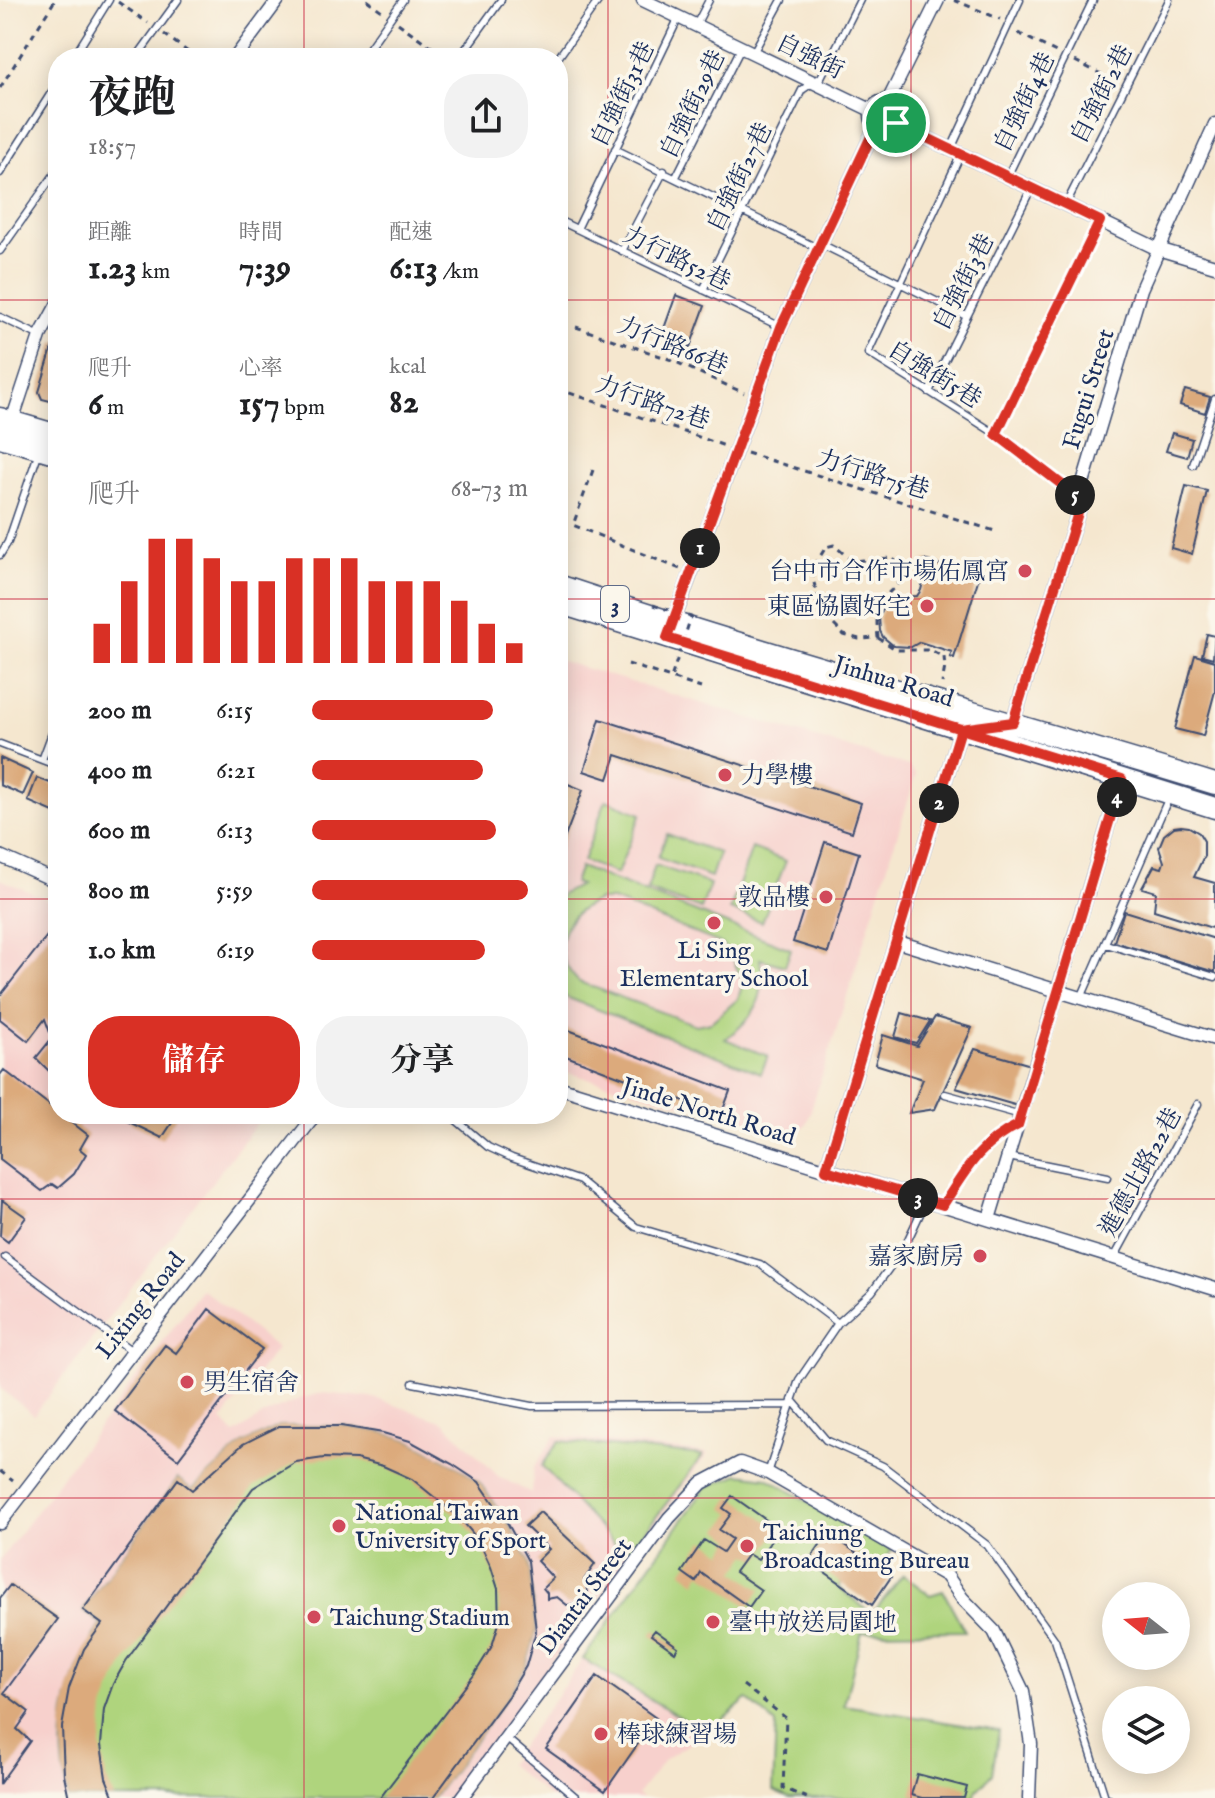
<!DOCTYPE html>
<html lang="zh-TW">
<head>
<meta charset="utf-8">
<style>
  :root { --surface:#fff; --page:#f2f2f2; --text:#202124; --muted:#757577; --accent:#d93025 }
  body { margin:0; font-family:"IM FELL English","Noto Serif TC",serif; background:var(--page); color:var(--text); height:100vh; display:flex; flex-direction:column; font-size:30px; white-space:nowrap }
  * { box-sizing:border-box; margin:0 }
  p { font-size:26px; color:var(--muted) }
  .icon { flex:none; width:44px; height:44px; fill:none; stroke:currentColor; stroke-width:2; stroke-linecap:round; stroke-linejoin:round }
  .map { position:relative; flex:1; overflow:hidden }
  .panel { position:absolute; left:48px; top:48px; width:520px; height:1076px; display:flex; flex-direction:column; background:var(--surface); border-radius:32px; box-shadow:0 4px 20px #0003 }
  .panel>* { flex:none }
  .needle { width:52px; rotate:287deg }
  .buttons { position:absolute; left:1102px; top:1582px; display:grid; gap:16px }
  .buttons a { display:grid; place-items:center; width:88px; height:88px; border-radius:50%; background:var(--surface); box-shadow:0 4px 20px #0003; font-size:40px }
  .pin { position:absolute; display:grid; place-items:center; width:68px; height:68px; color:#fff; margin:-34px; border:4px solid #fff; border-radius:50%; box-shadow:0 2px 8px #0007 }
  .km { position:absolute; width:40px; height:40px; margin:-20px; border-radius:50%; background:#222; color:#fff; font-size:22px; line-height:40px; text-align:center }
  .round { display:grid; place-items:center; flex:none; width:84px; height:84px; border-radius:32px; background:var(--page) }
  .summary { display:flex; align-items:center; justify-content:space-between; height:136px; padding:0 40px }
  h1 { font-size:44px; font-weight:700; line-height:60px }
  .metrics { display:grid; grid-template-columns:repeat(3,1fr); gap:12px; height:136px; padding:8px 40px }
  .metrics div { display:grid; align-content:center }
  .metrics b { font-size:34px; font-weight:700 }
  .metrics small { font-size:22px; font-weight:400 }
  .metrics p { font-size:22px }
  .chart { height:224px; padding:16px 40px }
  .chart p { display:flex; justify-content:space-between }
  .chart svg { width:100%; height:144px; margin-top:8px; stroke:var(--accent); stroke-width:6 }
  .cta { display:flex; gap:16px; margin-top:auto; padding:16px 40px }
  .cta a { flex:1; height:92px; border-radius:32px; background:var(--accent); color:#fff; font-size:32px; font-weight:700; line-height:92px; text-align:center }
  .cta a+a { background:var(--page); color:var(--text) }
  ul { padding:0 40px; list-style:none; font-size:26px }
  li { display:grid; grid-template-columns:128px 96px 1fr; align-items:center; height:60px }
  li i { height:20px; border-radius:10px; background:var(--accent) }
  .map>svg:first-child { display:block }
  .built { fill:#f7d0cc }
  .green { fill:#afd47d; stroke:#65826e; stroke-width:2; fill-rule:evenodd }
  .building { fill:#dcaa7c }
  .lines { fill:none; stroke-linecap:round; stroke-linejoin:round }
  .service-casing { stroke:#3c4b6f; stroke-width:9 }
  .minor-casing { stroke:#3c4b6f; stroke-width:15 }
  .primary-casing { stroke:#3c4b6f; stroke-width:23 }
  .path { stroke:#3c4b6f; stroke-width:3; stroke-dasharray:6 6; stroke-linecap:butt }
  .service { stroke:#fff; stroke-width:6 }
  .minor { stroke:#fff; stroke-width:12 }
  .primary { stroke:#fff; stroke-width:20 }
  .path-bridge { stroke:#3c4b6f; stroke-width:3; stroke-dasharray:6 6; stroke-linecap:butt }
  .route-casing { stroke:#fff; stroke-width:16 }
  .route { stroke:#d93025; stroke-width:10 }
  .grid { fill:none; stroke:#d1495b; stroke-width:2; stroke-opacity:0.55 }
  .poi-dot { fill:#d1495b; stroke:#fbf7ec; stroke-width:3 }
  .labels { text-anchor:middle; stroke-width:7; stroke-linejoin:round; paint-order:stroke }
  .shield { fill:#fbf7ec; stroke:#5e6b89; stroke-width:2 }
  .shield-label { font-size:22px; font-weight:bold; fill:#1b2f5e }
  .street-label { font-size:24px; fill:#1b2f5e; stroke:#fbf7ec }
  .poi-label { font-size:24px; fill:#1b2f5e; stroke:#fbf7ec; text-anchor:start }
</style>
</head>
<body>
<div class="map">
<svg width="1215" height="1798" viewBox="0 0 1215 1798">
  <rect width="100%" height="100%" fill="#fbf7ec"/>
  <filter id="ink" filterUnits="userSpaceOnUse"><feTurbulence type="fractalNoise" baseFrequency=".0125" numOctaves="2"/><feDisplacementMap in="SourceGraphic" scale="16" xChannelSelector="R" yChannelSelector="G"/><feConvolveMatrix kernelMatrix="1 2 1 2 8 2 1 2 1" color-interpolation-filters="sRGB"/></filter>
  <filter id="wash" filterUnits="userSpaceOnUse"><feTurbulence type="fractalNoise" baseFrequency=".006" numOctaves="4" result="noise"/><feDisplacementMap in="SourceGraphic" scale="32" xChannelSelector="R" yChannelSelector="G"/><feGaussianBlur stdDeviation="1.8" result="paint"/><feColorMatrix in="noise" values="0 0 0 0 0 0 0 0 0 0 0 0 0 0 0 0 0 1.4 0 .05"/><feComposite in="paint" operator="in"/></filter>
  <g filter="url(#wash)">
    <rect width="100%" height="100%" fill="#f5e7cf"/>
    <!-- built -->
    <path class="built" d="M558,660L909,766L916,775L807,1123L795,1136L558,1070Z
      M0,879L58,904V1114H264L34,1415L0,1388Z
      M202,1289L277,1348L222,1420L235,1434L267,1413L302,1398L322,1393L374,1398L444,1422L498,1476L531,1493L534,1468L555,1436L708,1453L450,1798H0V1560Z
      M583,1659L707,1733L665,1759L638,1794L642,1798H550L508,1764Z"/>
    <!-- green -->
    <path class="green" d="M606,800L641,814L617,874L583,861Z
      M667,834L719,853L711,877L658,858Z
      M752,848L786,861L762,922L730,910Z
      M655,865L710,884L701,909L647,890Z
      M580,867L791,949L785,966L760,959C767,997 756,1017 725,1039L768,1056L761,1073L558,994V900L562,894L580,885L574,883ZM599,900H613L722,944L732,957L743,982L738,999L711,1022L696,1025L579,982C548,951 560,916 599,900Z
      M279,1426H341L383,1433L410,1441L452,1464L479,1482L508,1523L528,1561L536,1631L526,1666L508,1696L433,1798H69C54,1736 65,1677 101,1624L83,1610L178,1479L192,1490L243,1444Z
      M559,1441L703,1455L631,1550L622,1552L542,1466Z
      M739,1474L767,1478L892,1550L871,1577L842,1582L838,1587L872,1614L903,1575L930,1595L943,1591L965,1631L862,1632L844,1705L999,1731L992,1774L977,1790L974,1798H789L773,1791L776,1724L747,1699L707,1733L583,1659L706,1487Z"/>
    <g id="blocks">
      <!-- building -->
      <path class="building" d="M558,254L566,256L559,279H558Z
        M676,295L705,306L690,347L661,337Z
        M54,342L58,343V403L42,399L39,392Z
        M1185,390L1210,397L1205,413L1180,405Z
        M1172,433L1192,439L1187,457L1166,451Z
        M1186,486L1207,491L1192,554L1171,548Z
        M924,560L979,577L954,658L950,657L952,652L920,642L911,647L894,646L883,637L880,631L879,616L886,603L900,597L917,596L921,590L924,578L919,568Z
        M1207,634L1215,636L1213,658L1202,655Z
        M1195,655L1215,661V691L1203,736L1175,729Z
        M600,719L861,803L852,832L616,755L608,779L584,771Z
        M0,758L33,773L23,795L0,785Z
        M37,778L58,786V814L28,801Z
        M558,780L583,790L558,855Z
        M1181,826L1189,827L1199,833L1204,841V856L1194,877L1215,883V929L1154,910L1156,892L1142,888L1154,866L1162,868L1164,862L1159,847L1164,835L1174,827Z
        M825,842L859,853L828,953L793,942Z
        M1124,911L1215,939V972L1114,942Z
        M58,922V1003L52,1011L58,1021V1080L36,1058L52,1038L45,1019L28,1041L0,1019V996Z
        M902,1013L930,1021L916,1043L895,1037Z
        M935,1017L972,1028L935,1109L909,1113L923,1079L875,1064L883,1035L917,1046Z
        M558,1026L730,1091L721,1115L558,1053Z
        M975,1049L1031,1065L1018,1106L956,1088Z
        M4,1070L88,1135L80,1149L86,1154L74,1174L58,1188L52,1184L42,1191L0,1159V1075Z
        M134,1114H178L162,1138L129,1122Z
        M2,1200L26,1217L8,1242L0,1236Z
        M209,1309L262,1349L178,1459L115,1411L165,1345L176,1353Z
        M279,1426H341L383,1433L410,1441L452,1464L479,1482L508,1524L528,1561L536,1631L526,1666L508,1696L433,1798H380L474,1675L492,1646L499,1623L498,1589L491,1567L479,1541L460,1518L412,1479L383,1466L356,1459L324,1458L296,1462L253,1488L126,1661L113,1684L104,1709L101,1745L106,1778L114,1798H69L64,1775L62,1727L69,1688L84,1649L102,1624L83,1610L178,1479L192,1490L243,1444Z
        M732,1496L779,1529L758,1560L748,1554L735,1572L761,1590L749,1607L701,1573L696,1582L682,1572L704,1540L723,1552L732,1539L719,1530L731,1514L723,1508Z
        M540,1512L595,1564L584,1580L588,1592L578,1604L567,1605L557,1597L547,1599V1593L543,1588L553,1578L537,1561L549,1549L525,1526Z
        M828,1533L891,1577L872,1605L809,1561Z
        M10,1585L58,1619L4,1693L29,1712L17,1729L30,1741L0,1783V1598Z
        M655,1630L678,1647L675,1652L651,1635Z
        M597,1676L656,1718L605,1791L546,1749Z
        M917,1774L967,1787L964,1798H922L911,1795Z"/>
    </g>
  </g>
  <g filter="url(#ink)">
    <use href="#blocks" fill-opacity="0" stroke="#3c4b6f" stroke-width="2"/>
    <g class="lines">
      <defs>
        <path id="service" d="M696,25L709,0
          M753,53L782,0
          M73,58L109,0
          M136,58L178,0
          M362,58L403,0
          M459,58L501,0
          M558,58L599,0
          M615,149L817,248
          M951,149L1020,0
          M961,154L868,353L996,434L1082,500
          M0,173L58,82
          M676,177L741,48
          M1007,177L1093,0
          M1066,204L1169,0
          M558,220L781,327
          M577,229L679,17
          M819,243L966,316
          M0,251L58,169
          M622,251L664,171
          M703,290L802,90L821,77L860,0
          M0,317L40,336
          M929,392L1031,189
          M996,434L1100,221
          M1193,465L1215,399
          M0,555L8,542L38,454
          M0,744L58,766
          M42,760L58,717
          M1106,944L1215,977
          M1081,998L1169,797
          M945,1094L1021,1115
          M449,1114L488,1147L512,1158L580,1181L636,1227L760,1264L838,1323
          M1008,1157L1108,1177
          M943,1205L981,1149L1014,1127
          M5,1257L132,1351
          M1114,1258L1198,1104
          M413,1383L532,1406L791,1405
          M792,1400L826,1440L883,1466L987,1545L1055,1640L1105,1797L1108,1798
          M768,1473L799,1380L838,1323L872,1292L905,1246L926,1201
          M506,1738L577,1798"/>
        <path id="minor" d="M643,0L871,110
          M235,58L278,0
          M888,101L938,0
          M871 115a14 14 0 1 1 28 0a14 14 0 1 1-28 0Z
          M896,123L1158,249L1215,266
          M11,424L40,336L58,303
          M671,628L781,327L876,126
          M1006,723L1013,722L1082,500V486L1141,289L1215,124
          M0,856L58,882
          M898,942L1215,1039
          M558,1087L1215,1289
          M826,1170L961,729L964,728
          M989,1219L1122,779
          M0,1523L316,1114
          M461,1798L669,1518L702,1483L740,1463L768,1473L947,1576L962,1598L994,1631L1023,1691L1031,1744L1029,1798"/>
        <path id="primary" d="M0,418L58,435
          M0,437L58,454
          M558,585C775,658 996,717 1215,784
          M558,603L1215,808"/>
      </defs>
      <!-- service casing -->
      <use href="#service" class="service-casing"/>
      <!-- minor casing -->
      <use href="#minor" class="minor-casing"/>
      <!-- primary casing -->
      <use href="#primary" class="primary-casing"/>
      <!-- path -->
      <path class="path" d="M367,0L382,11
        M954,0L1000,19
        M118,2L148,23
        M398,23L447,58
        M1018,33L1058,53
        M164,34L196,58
        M1075,61L1115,81
        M0,88L55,0
        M576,327L669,359L744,393
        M558,389L725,446
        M747,453L998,532
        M593,470L573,525L680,569
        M878,638C877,626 875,610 883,599C894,585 915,577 892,558L852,561L834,545L826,547L814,566L813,579L822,613L844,635L859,639L878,638L897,650H930L944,657L945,667L942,683
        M628,664L701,688
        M0,1471L13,1481
        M743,1685L786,1718L783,1788L807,1798"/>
      <!-- service -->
      <use href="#service" class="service"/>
      <!-- minor -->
      <use href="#minor" class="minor"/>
      <!-- primary -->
      <use href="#primary" class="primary"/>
      <!-- path-bridge -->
      <path class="path-bridge" d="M653,605L691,617L671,678"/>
    </g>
  </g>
  <g class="lines" filter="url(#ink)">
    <defs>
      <path id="route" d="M896,123L887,129L876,126L781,327L667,638L961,729L826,1170L943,1205C966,1170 979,1144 1018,1125L1122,779L961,729L1013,722L1082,500L996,434L1100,221L896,123"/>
    </defs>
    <!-- route casing -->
    <use href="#route" class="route-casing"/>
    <!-- route -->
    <use href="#route" class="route"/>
  </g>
  <!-- grid -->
  <path class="grid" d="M304,0V58M608,0V1798M911,0V1798M0,300H58M558,300H1215M0,599H58M558,599H1215M0,899H58M558,899H1215M304,1114V1798M0,1199H1215M0,1498H1215"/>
  <!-- markers -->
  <g class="poi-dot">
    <circle cx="1025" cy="571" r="8"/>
    <circle cx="927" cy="606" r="8"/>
    <circle cx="725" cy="775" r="8"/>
    <circle cx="826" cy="897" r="8"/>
    <circle cx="714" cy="923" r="8"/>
    <circle cx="980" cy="1256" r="8"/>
    <circle cx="187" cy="1382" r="8"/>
    <circle cx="339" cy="1526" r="8"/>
    <circle cx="747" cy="1546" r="8"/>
    <circle cx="314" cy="1617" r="8"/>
    <circle cx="713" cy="1622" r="8"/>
    <circle cx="601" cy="1734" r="8"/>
  </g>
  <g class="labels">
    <!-- shield labels -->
    <rect class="shield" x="601" y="586" width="28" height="36" rx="6"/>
    <g class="shield-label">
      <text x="615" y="612">3</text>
    </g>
    <!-- street labels -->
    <g class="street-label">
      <text transform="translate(810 56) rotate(26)" y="8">自強街</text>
      <text transform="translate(622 94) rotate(-64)" y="8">自強街31巷</text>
      <text transform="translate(1101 94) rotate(-63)" y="8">自強街2巷</text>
      <text transform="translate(1024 102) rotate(-64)" y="8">自強街4巷</text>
      <text transform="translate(692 104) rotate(-64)" y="8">自強街29巷</text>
      <text transform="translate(739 177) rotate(-64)" y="8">自強街27巷</text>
      <text transform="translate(677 258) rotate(26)" y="8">力行路52巷</text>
      <text transform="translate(963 282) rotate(-63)" y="8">自強街3巷</text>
      <text transform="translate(673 345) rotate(22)" y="8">力行路66巷</text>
      <text transform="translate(935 374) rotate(32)" y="8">自強街5巷</text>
      <text transform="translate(1088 389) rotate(-73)" y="8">Fugui Street</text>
      <text transform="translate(653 402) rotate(19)" y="8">力行路72巷</text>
      <text transform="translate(873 474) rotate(17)" y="8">力行路75巷</text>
      <text transform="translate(894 681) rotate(17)" y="8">Jinhua Road</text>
      <text transform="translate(709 1111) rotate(17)" y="8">Jinde North Road</text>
      <text transform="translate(1140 1172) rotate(-61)" y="8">進德北路22巷</text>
      <text transform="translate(140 1305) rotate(-52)" y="8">Lixing Road</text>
      <text transform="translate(584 1596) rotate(-53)" y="8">Diantai Street</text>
    </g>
    <!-- poi labels -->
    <g class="poi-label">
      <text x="1009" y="579" text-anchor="end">台中市合作市場佑鳳宮</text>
      <text x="911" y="614" text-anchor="end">東區恊園好宅</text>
      <text x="741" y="783">力學樓</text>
      <text x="810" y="905" text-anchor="end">敦品樓</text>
      <text x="714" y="958" text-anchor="middle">Li Sing<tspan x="714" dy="28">Elementary School</tspan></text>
      <text x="964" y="1264" text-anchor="end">嘉家廚房</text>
      <text x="203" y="1390">男生宿舍</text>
      <text x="355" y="1520">National Taiwan<tspan x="355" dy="28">University of Sport</tspan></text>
      <text x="763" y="1540">Taichiung<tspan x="763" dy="28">Broadcasting Bureau</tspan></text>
      <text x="330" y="1625">Taichung Stadium</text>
      <text x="729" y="1630">臺中放送局園地</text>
      <text x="617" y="1742">棒球練習場</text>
    </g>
  </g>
</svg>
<div class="buttons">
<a><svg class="needle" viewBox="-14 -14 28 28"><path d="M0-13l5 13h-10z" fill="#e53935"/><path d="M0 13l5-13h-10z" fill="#757577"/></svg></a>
<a><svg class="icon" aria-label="layers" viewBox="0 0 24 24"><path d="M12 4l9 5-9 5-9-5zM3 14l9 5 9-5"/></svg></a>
</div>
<div class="pin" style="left:896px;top:123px;background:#1e9e55"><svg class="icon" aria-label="arrive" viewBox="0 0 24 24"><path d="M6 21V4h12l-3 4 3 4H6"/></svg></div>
<b class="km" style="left:700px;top:548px">1</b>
<b class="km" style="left:939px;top:803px">2</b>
<b class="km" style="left:918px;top:1198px">3</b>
<b class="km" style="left:1117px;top:797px">4</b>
<b class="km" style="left:1075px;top:495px">5</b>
<section class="panel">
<div class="summary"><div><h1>夜跑</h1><p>18:57</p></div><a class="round"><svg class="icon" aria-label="share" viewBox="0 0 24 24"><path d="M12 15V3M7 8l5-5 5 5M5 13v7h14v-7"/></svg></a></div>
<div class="metrics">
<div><p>距離</p><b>1.23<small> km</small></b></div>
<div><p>時間</p><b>7:39</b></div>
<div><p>配速</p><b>6:13<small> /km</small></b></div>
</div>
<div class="metrics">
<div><p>爬升</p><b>6<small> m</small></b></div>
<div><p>心率</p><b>157<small> bpm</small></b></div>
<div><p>kcal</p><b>82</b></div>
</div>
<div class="chart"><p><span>爬升</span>68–73 m</p>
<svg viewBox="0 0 160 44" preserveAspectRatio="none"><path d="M5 44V32M15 44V19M25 44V6M35 44V6M45 44V12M55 44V19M65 44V19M75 44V12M85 44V12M95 44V12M105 44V19M115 44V19M125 44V19M135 44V25M145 44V32M155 44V38"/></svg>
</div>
<ul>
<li><b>200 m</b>6:15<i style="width:84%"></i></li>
<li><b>400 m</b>6:21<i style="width:79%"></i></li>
<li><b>600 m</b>6:13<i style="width:85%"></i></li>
<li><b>800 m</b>5:59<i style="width:100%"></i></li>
<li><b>1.0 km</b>6:19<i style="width:80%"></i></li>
</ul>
<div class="cta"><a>儲存</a><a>分享</a></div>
</section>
</div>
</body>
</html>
